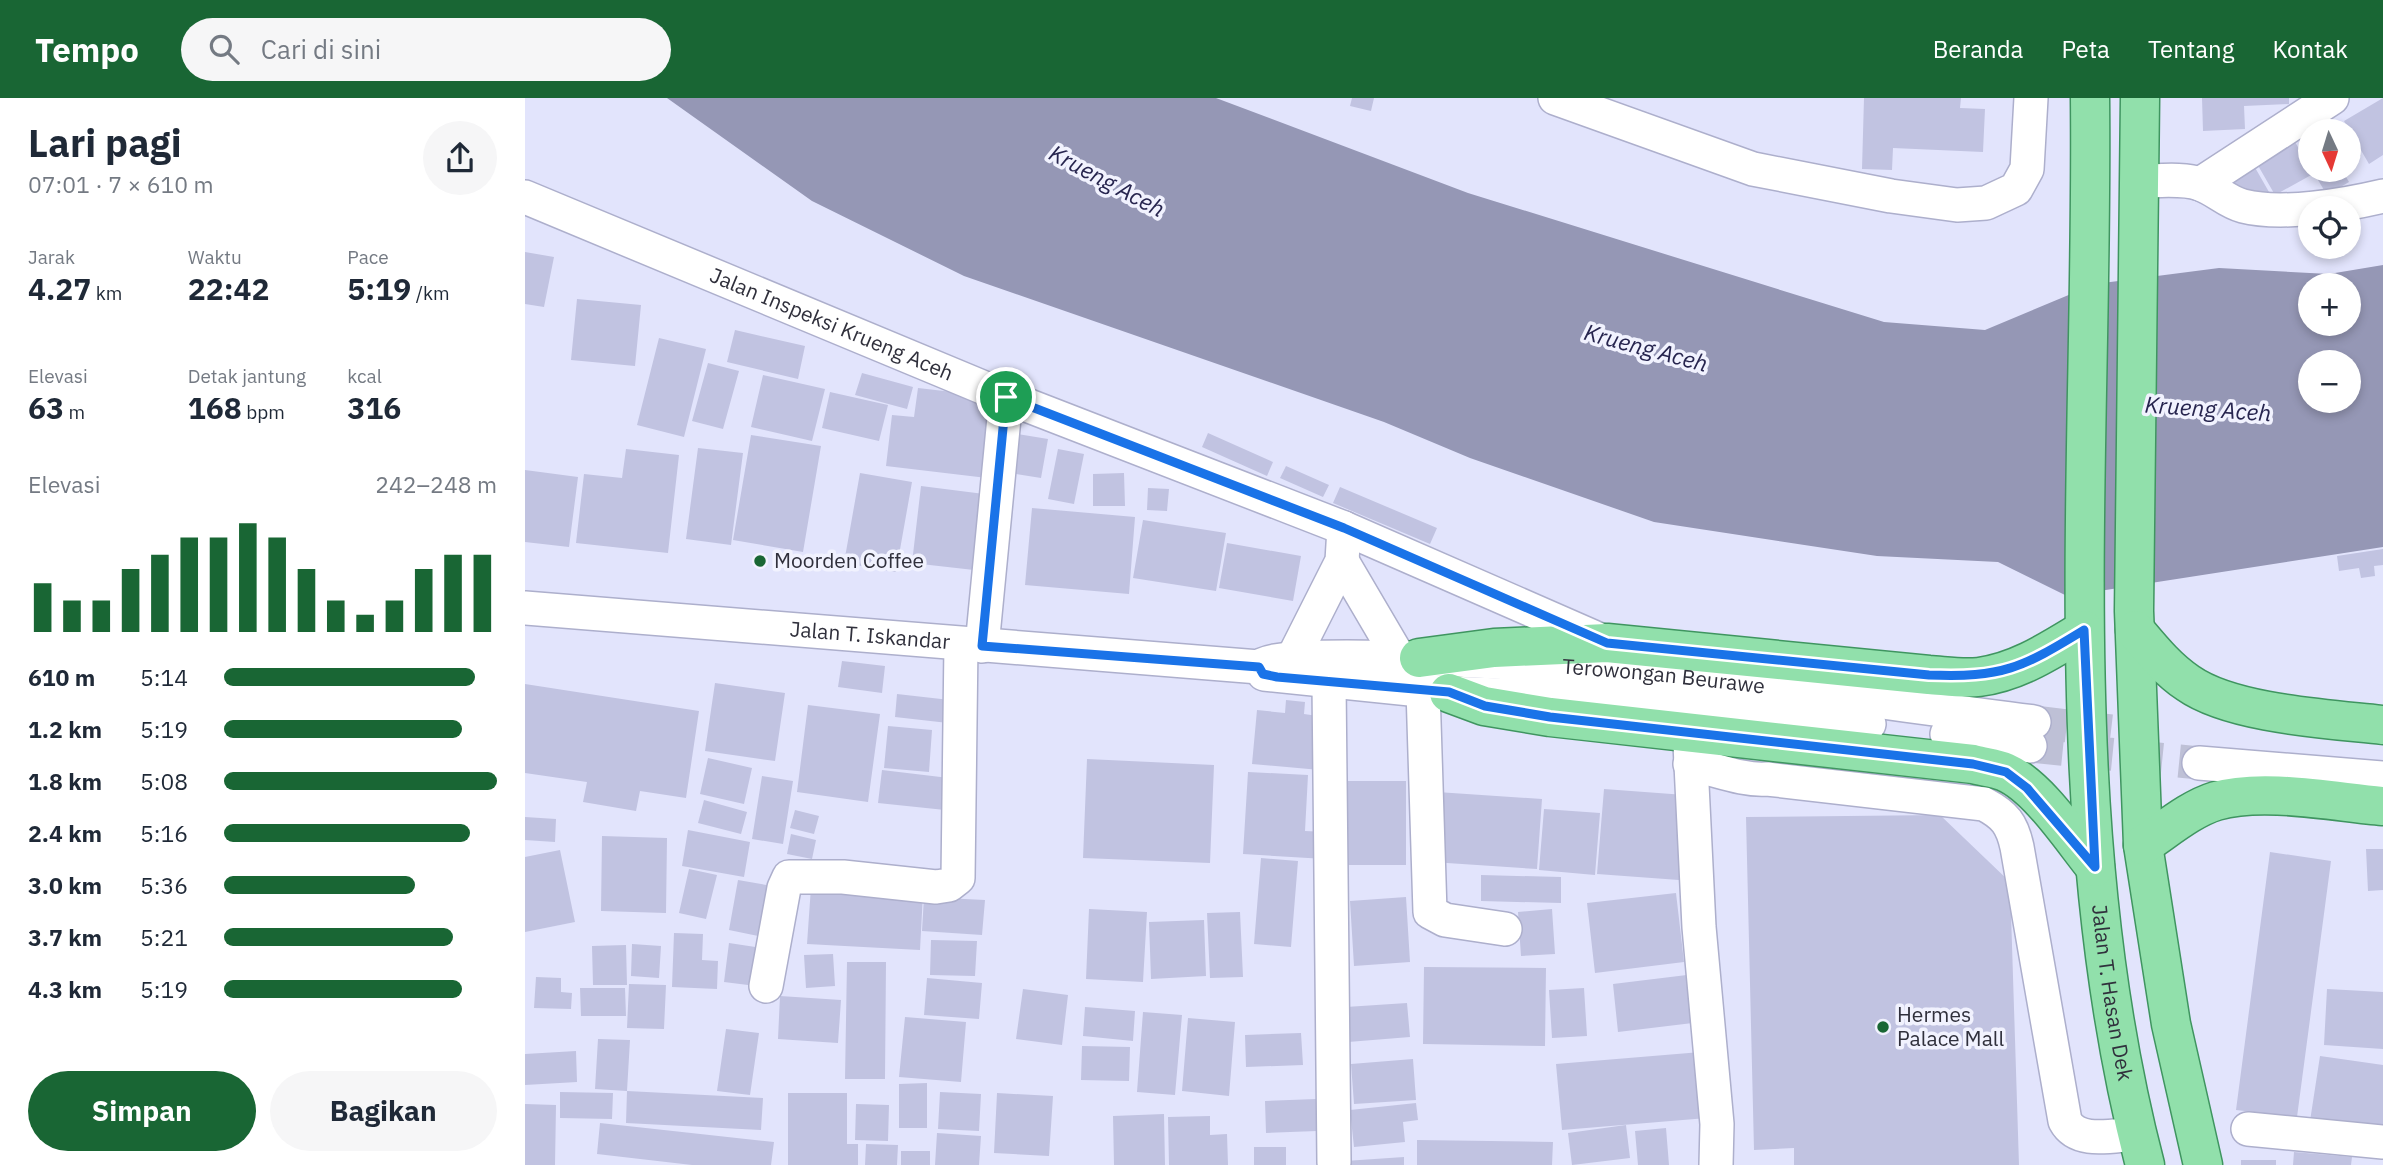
<!DOCTYPE html>
<html lang="id">
<head>
<meta charset="utf-8">
<style>
  :root { --surface:#fff; --page:#f6f6f7; --text:#1f2937; --muted:#747a83; --accent:#196634 }
  body { margin:0; font-family:"IBM Plex Sans",sans-serif; background:var(--page); color:var(--text); height:100vh; display:flex; flex-direction:column; font-size:26px; white-space:nowrap }
  * { box-sizing:border-box; margin:0 }
  p { font-size:23px; color:var(--muted) }
  .icon { flex:none; width:38px; height:38px; fill:none; stroke:currentColor; stroke-width:2; stroke-linecap:round; stroke-linejoin:round }
  .map { position:relative; flex:1; overflow:hidden }
  .details { display:flex; flex-direction:column; background:var(--surface); width:525px }
  .details>* { flex:none }
  .needle { width:46px; rotate:176deg }
  .buttons { position:absolute; left:1773px; top:21px; display:grid; gap:14px }
  .buttons a { display:grid; place-items:center; width:63px; height:63px; border-radius:50%; background:var(--surface); box-shadow:0 4px 10px #0003; font-size:35px }
  .pin { position:absolute; display:grid; place-items:center; width:60px; height:60px; color:#fff; margin:-30px; border:4px solid #fff; border-radius:50%; box-shadow:0 2px 7px #0007 }
  .round { display:grid; place-items:center; flex:none; width:74px; height:74px; border-radius:37px; background:var(--page) }
  .head { display:flex; align-items:center; justify-content:space-between; height:119px; padding:0 28px }
  h1 { font-size:38px; font-weight:700; line-height:52px }
  .figures { display:grid; grid-template-columns:repeat(3,1fr); gap:10px; height:119px; padding:7px 28px }
  .figures div { display:grid; align-content:center }
  .figures b { font-size:30px; font-weight:700 }
  .figures small { font-size:19px; font-weight:400 }
  .figures p { font-size:19px }
  .chart { height:196px; padding:14px 28px }
  .chart p { display:flex; justify-content:space-between }
  .chart svg { width:100%; height:126px; margin-top:7px; stroke:var(--accent); stroke-width:6 }
  .primary-button { display:flex; gap:14px; margin-top:auto; padding:14px 28px }
  .primary-button a { flex:1; height:80px; border-radius:42px; background:var(--accent); color:#fff; font-size:28px; font-weight:700; line-height:80px; text-align:center }
  .primary-button a+a { background:var(--page); color:var(--text) }
  ul { padding:0 28px; list-style:none; font-size:23px }
  li { display:grid; grid-template-columns:112px 84px 1fr; align-items:center; height:52px }
  li i { height:18px; border-radius:9px; background:var(--accent) }
  header { display:flex; align-items:center; gap:42px; box-sizing:border-box; height:98px; padding:0 35px; background:var(--accent); color:#fff }
  header strong { font-size:33px }
  nav { display:flex; gap:38px; margin-inline-start:auto; font-size:24px }
  .search { width:490px; height:63px; background:var(--page); display:flex; align-items:center; gap:18px; box-sizing:border-box; padding:0 24px; border-radius:38px; color:var(--muted); font-size:26px }
  main { display:flex; flex:1; min-height:0 }
  .map>svg:first-child { display:block }
  .water { fill:#9597b5; fill-rule:evenodd }
  .building { fill:#c1c3e1 }
  .lines { fill:none; stroke-linecap:round; stroke-linejoin:round }
  .minor-tunnel { stroke:#bec0d6; stroke-width:33; stroke-dasharray:33 17; stroke-linecap:butt }
  .minor-casing { stroke:#adafcc; stroke-width:36 }
  .major-casing { stroke:#3f9560; stroke-width:41 }
  .minor { stroke:#fff; stroke-width:33 }
  .major { stroke:#91e0ab; stroke-width:38 }
  .route-casing { stroke:#fff; stroke-width:14 }
  .route { stroke:#1a73e8; stroke-width:9 }
  .poi-dot { fill:#196634; stroke:#f1f2fe; stroke-width:2.5 }
  .labels { text-anchor:middle; stroke-width:7; stroke-linejoin:round; paint-order:stroke }
  .street-label { font-size:21px; fill:#30303c; stroke:#f1f2fe }
  .poi-label { font-size:21px; fill:#30303c; stroke:#f1f2fe; text-anchor:start }
  .water-label { font-size:23px; font-style:italic; fill:#27254f; stroke:#f1f2fe }
</style>
</head>
<body>
<header>
<strong>Tempo</strong>
<div class="search"><svg class="icon" aria-label="search" viewBox="0 0 24 24"><circle cx="10" cy="10" r="6"/><path d="M15 15l6 6"/></svg>Cari di sini</div>
<nav><a>Beranda</a><a>Peta</a><a>Tentang</a><a>Kontak</a></nav>
</header>
<main>
<section class="details">
<div class="head"><div><h1>Lari pagi</h1><p>07:01 · 7 × 610 m</p></div><a class="round"><svg class="icon" aria-label="share" viewBox="0 0 24 24"><path d="M12 15V3M7 8l5-5 5 5M5 13v7h14v-7"/></svg></a></div>
<div class="figures">
<div><p>Jarak</p><b>4.27<small> km</small></b></div>
<div><p>Waktu</p><b>22:42</b></div>
<div><p>Pace</p><b>5:19<small> /km</small></b></div>
</div>
<div class="figures">
<div><p>Elevasi</p><b>63<small> m</small></b></div>
<div><p>Detak jantung</p><b>168<small> bpm</small></b></div>
<div><p>kcal</p><b>316</b></div>
</div>
<div class="chart"><p><span>Elevasi</span>242–248 m</p>
<svg viewBox="0 0 160 44" preserveAspectRatio="none"><path d="M5 44V27M15 44V33M25 44V33M35 44V22M45 44V17M55 44V11M65 44V11M75 44V6M85 44V11M95 44V22M105 44V33M115 44V38M125 44V33M135 44V22M145 44V17M155 44V17"/></svg>
</div>
<ul>
<li><b>610 m</b>5:14<i style="width:92%"></i></li>
<li><b>1.2 km</b>5:19<i style="width:87%"></i></li>
<li><b>1.8 km</b>5:08<i style="width:100%"></i></li>
<li><b>2.4 km</b>5:16<i style="width:90%"></i></li>
<li><b>3.0 km</b>5:36<i style="width:70%"></i></li>
<li><b>3.7 km</b>5:21<i style="width:84%"></i></li>
<li><b>4.3 km</b>5:19<i style="width:87%"></i></li>
</ul>
<div class="primary-button"><a>Simpan</a><a>Bagikan</a></div>
</section>
<div class="map">
<svg width="1858" height="1067" viewBox="0 0 1858 1067">
  <rect width="100%" height="100%" fill="#e2e4fc"/>
  <!-- water -->
  <path class="water" d="M142,0H691L943,95L1359,224L1460,232L1570,186L1694,170L1804,176L1858,167V449L1542,498L1473,464L1352,458L1129,424L945,360L859,324L439,178L287,103ZM1785,187H1824V226H1785ZM1785,264H1824V303H1785Z"/>
  <!-- building -->
  <path class="building" d="M827,0H849L846,13L825,8Z
    M1339,0H1436L1435,10L1460,11L1458,54L1368,50L1367,72L1337,71Z
    M1677,0H1764V6L1719,8L1720,31L1678,33Z
    M1858,0V57L1844,66L1819,23Z
    M1824,37L1836,58L1824,65Z
    M1769,42L1788,76L1750,97L1731,64Z
    M1728,66L1744,94L1720,107L1704,79Z
    M1787,72H1817L1824,84L1802,97Z
    M0,154L29,159L19,209L0,206Z
    M52,201L116,207L110,268L46,262Z
    M210,232L280,248L273,281L202,264Z
    M134,240L181,251L159,339L112,327Z
    M183,265L214,273L198,331L167,323Z
    M337,275L388,289L382,311L330,297Z
    M238,277L300,291L287,343L226,329Z
    M393,290L471,299L462,380L361,368L367,317L389,319Z
    M305,294L363,307L354,343L297,330Z
    M486,335L523,341L516,380L479,374Z
    M683,335L748,364L742,378L677,349Z
    M226,337L296,348L278,454L208,442Z
    M173,350L218,355L206,447L161,441Z
    M101,351L154,357L143,455L51,445L59,376L97,380Z
    M533,351L559,356L549,406L523,401Z
    M761,368L804,387L798,399L755,380Z
    M0,372L53,379L44,449L0,444Z
    M335,375L387,384L371,474L319,465Z
    M599,375L600,408H568V376Z
    M396,388L459,396L449,472L387,465Z
    M815,389L912,430L905,446L808,405Z
    M623,390L644,391L642,413L622,412Z
    M507,410L610,419L604,496L500,487Z
    M618,422L701,435L691,493L608,480Z
    M702,445L776,458L768,503L694,490Z
    M1858,451V467L1849,468L1850,478L1836,480L1834,470L1814,473L1812,458Z
    M317,563L360,568L357,595L313,589Z
    M190,585L260,595L250,663L180,653Z
    M0,586L174,613L161,700L115,693L111,713L58,704L62,684L0,675Z
    M372,596L425,602L423,625L370,619Z
    M761,602L780,604L779,616L800,619L795,672L727,666L732,612L760,615Z
    M283,607L355,616L343,704L272,694Z
    M363,628L407,632L404,674L359,670Z
    M183,660L227,670L219,706L175,696Z
    M562,661L689,667L685,765L558,760Z
    M357,672L424,680L420,712L353,705Z
    M723,674L783,677L780,733L801,734L800,761L718,756Z
    M237,678L268,683L258,746L227,741Z
    M815,683H881V767H815Z
    M1079,691L1160,697L1154,782L1072,776Z
    M912,694L1017,701L1012,771L907,764Z
    M179,702L222,714L216,736L173,725Z
    M1019,711L1075,715L1070,777L1014,772Z
    M270,712L294,718L289,736L265,730Z
    M1415,717L1485,784L1494,1067H1269V1050L1229,1052L1221,719Z
    M0,719L31,721L30,744L0,742Z
    M163,732L225,744L219,779L157,768Z
    M266,736L291,742L287,761L262,756Z
    M77,738L142,740L141,815L76,813Z
    M1841,751H1858V792L1843,793Z
    M35,752L50,824L0,834V759Z
    M1745,754L1806,763L1772,1019L1711,1012Z
    M736,760L773,763L766,849L729,846Z
    M164,771L192,777L181,821L154,815Z
    M956,777L1036,779V805L956,803Z
    M213,782L247,788L238,839L204,832Z
    M286,789L398,795L395,852L282,846Z
    M1151,795L1159,864L1070,875L1062,805Z
    M399,799L460,802L457,837L397,833Z
    M881,799L885,864L829,868L825,803Z
    M564,811L622,814L618,884L561,881Z
    M1027,811L1030,856L996,858L993,814Z
    M715,814L718,879L685,880L682,815Z
    M679,822L681,878L626,881L624,824Z
    M149,835L178,836L177,862L193,863L192,891L147,889Z
    M406,842L452,843L450,878L405,877Z
    M204,845L237,850L231,888L199,884Z
    M107,846L136,848L134,880L106,878Z
    M101,847L102,887H68L67,848Z
    M308,856L310,888L281,890L279,857Z
    M322,864H361L360,981H320Z
    M899,869L1021,870L1020,948L898,946Z
    M1170,876L1176,924L1093,934L1088,886Z
    M11,879L36,880V894L47,895L46,911L9,910Z
    M402,880L457,885L454,921L399,917Z
    M104,886L141,887L139,931L102,930Z
    M55,890H100L101,918H56Z
    M1059,890L1062,938L1027,940L1024,892Z
    M498,891L543,897L537,947L491,941Z
    M1802,891L1858,894V951L1799,947Z
    M255,898L316,902L313,945L253,941Z
    M882,905L885,939L823,944L821,909Z
    M560,909L610,913L608,943L558,938Z
    M618,914L657,917L650,997L612,994Z
    M380,919L441,924L436,984L374,979Z
    M663,920L710,924L704,998L657,993Z
    M201,931L234,935L225,997L192,993Z
    M776,935L778,967L721,969L720,937Z
    M73,941L105,942L102,993L70,991Z
    M557,948L605,949L604,983L556,982Z
    M51,953L52,984L0,987V956Z
    M1176,954L1182,1020L1037,1032L1031,966Z
    M1795,958L1858,967V1034L1785,1023Z
    M888,961L891,1002L829,1006L826,966Z
    M402,985V1030H374V986Z
    M102,993L238,1000L236,1032L101,1025Z
    M35,994L88,995L87,1021L35,1020Z
    M415,994L456,996L454,1033L413,1031Z
    M263,995H322V1046H333V1067H263Z
    M472,995L528,998L524,1058L469,1055Z
    M791,1001L792,1033L741,1035L740,1003Z
    M891,1005L893,1022L878,1024L880,1044L829,1049L825,1012Z
    M0,1006L31,1007L30,1067H0Z
    M331,1006L364,1007L363,1043L330,1042Z
    M639,1016L640,1067H589L588,1018Z
    M685,1018V1037L702,1036L703,1067H644L643,1019Z
    M75,1025L249,1044L246,1067H167L72,1056Z
    M1101,1027L1105,1060L1047,1067L1043,1035Z
    M1141,1030L1144,1067H1113L1110,1033Z
    M412,1035L456,1038L454,1067H410Z
    M892,1042L1028,1044L1027,1067H892Z
    M341,1046L373,1047L372,1067H340Z
    M729,1049H761V1067H729Z
    M376,1053H405V1067H376Z
    M1769,1054L1827,1059L1826,1067H1768Z
    M879,1059V1067H820V1063Z
    M1716,1062H1751V1067H1716Z"/>
  <g class="lines">
    <!-- minor-tunnel -->
    <path class="minor-tunnel" d="M1509,624L1586,633
      M1505,648L1674,665"/>
    <defs>
      <g id="minor">
        <path d="M1030,0L1228,71L1366,98L1432,107L1461,105L1491,91L1502,71L1506,0"/>
        <path d="M1616,83C1633,83 1659,80 1675,86C1690,91 1702,104 1718,108C1757,118 1820,107 1858,98"/>
        <path d="M1675,86L1807,0"/>
        <path id="s1" d="M0,99L481,299L819,430L1082,545"/>
        <path d="M817,463L874,560"/>
        <path id="s2" d="M0,510L734,569C753,545 1081,571 1129,576C1256,589 1382,608 1509,624"/>
        <path d="M457,548L481,299"/>
        <path d="M768,560L817,463L819,430"/>
        <path d="M739,576L924,595L1145,604L1344,626"/>
        <path d="M804,585L809,1064"/>
        <path d="M898,592L905,814L920,822L980,831"/>
        <path d="M1422,636L1505,648"/>
        <path d="M1165,646L1174,829L1192,1026L1191,1067"/>
        <path d="M1674,665L1858,680"/>
        <path d="M1165,666C1190,671 1218,683 1242,681L1459,706C1480,717 1487,726 1492,749L1540,1023C1553,1047 1588,1037 1612,1036"/>
        <path d="M241,888L259,790L264,779H318L411,789L424,787L433,780L436,546"/>
        <path d="M1723,1031L1858,1044"/>
      </g>
      <g id="major">
        <path id="s3" d="M1565,0C1569,355 1529,719 1620,1067"/>
        <path d="M1615,0L1609,513L1618,747L1646,926L1678,1067"/>
        <path d="M1610,532C1626,551 1642,571 1663,585C1707,616 1804,621 1858,627"/>
        <path d="M894,560L969,550L1082,545L1404,577C1420,578 1438,581 1454,579C1493,574 1526,552 1559,532"/>
        <path d="M924,595L959,608L1025,619L1448,666C1459,669 1471,670 1480,674C1514,689 1547,741 1570,769"/>
        <path d="M1618,747C1641,732 1665,711 1691,703C1738,689 1810,704 1858,708"/>
      </g>
    </defs>
    <!-- minor casing -->
    <use href="#minor" class="minor-casing"/>
    <!-- major casing -->
    <use href="#major" class="major-casing"/>
    <!-- minor -->
    <use href="#minor" class="minor"/>
    <!-- major -->
    <use href="#major" class="major"/>
  </g>
  <g class="lines">
    <defs>
      <path id="route" d="M481,299L819,430L1082,545L1404,577C1477,580 1497,570 1559,532L1570,769L1502,690L1481,674L1448,666L1025,619L960,608L924,594L752,579L738,576L734,569L457,548Z"/>
    </defs>
    <!-- route casing -->
    <use href="#route" class="route-casing"/>
    <!-- route -->
    <use href="#route" class="route"/>
  </g>
  <!-- markers -->
  <g class="poi-dot">
    <circle cx="235" cy="463" r="7"/>
    <circle cx="1358" cy="929" r="7"/>
  </g>
  <g class="labels">
    <!-- street labels -->
    <g class="street-label">
      <text dy="7" stroke="none"><textPath href="#s1" startOffset="332">Jalan Inspeksi Krueng Aceh</textPath></text>
      <text dy="7" stroke="none"><textPath href="#s2" startOffset="346">Jalan T. Iskandar</textPath></text>
      <text dy="7" stroke="none"><textPath href="#s2" startOffset="1143">Terowongan Beurawe</textPath></text>
      <text dy="7" stroke="none"><textPath href="#s3" startOffset="896">Jalan T. Hasan Dek</textPath></text>
    </g>
    <!-- poi labels -->
    <g class="poi-label">
      <text x="249" y="470">Moorden Coffee</text>
      <text x="1372" y="924">Hermes<tspan x="1372" dy="24">Palace Mall</tspan></text>
    </g>
    <!-- water labels -->
    <g class="water-label">
      <text transform="translate(582 83) rotate(28)" y="8">Krueng Aceh</text>
      <text transform="translate(1121 250) rotate(15)" y="8">Krueng Aceh</text>
      <text transform="translate(1683 311) rotate(4)" y="8">Krueng Aceh</text>
    </g>
  </g>
</svg>
<div class="buttons">
<a><svg class="needle" viewBox="-14 -14 28 28"><path d="M0-13l5 13h-10z" fill="#e53935"/><path d="M0 13l5-13h-10z" fill="#747a83"/></svg></a>
<a><svg class="icon" aria-label="locate" viewBox="0 0 24 24"><circle cx="12" cy="12" r="6"/><path d="M12 2v4M12 18v4M2 12h4M18 12h4"/></svg></a>
<a>+</a>
<a>−</a>
</div>
<div class="pin" style="left:481px;top:299px;background:#1e9e55"><svg class="icon" aria-label="arrive" viewBox="0 0 24 24"><path d="M6 21V4h12l-3 4 3 4H6"/></svg></div>
</div>
</main>
</body>
</html>
